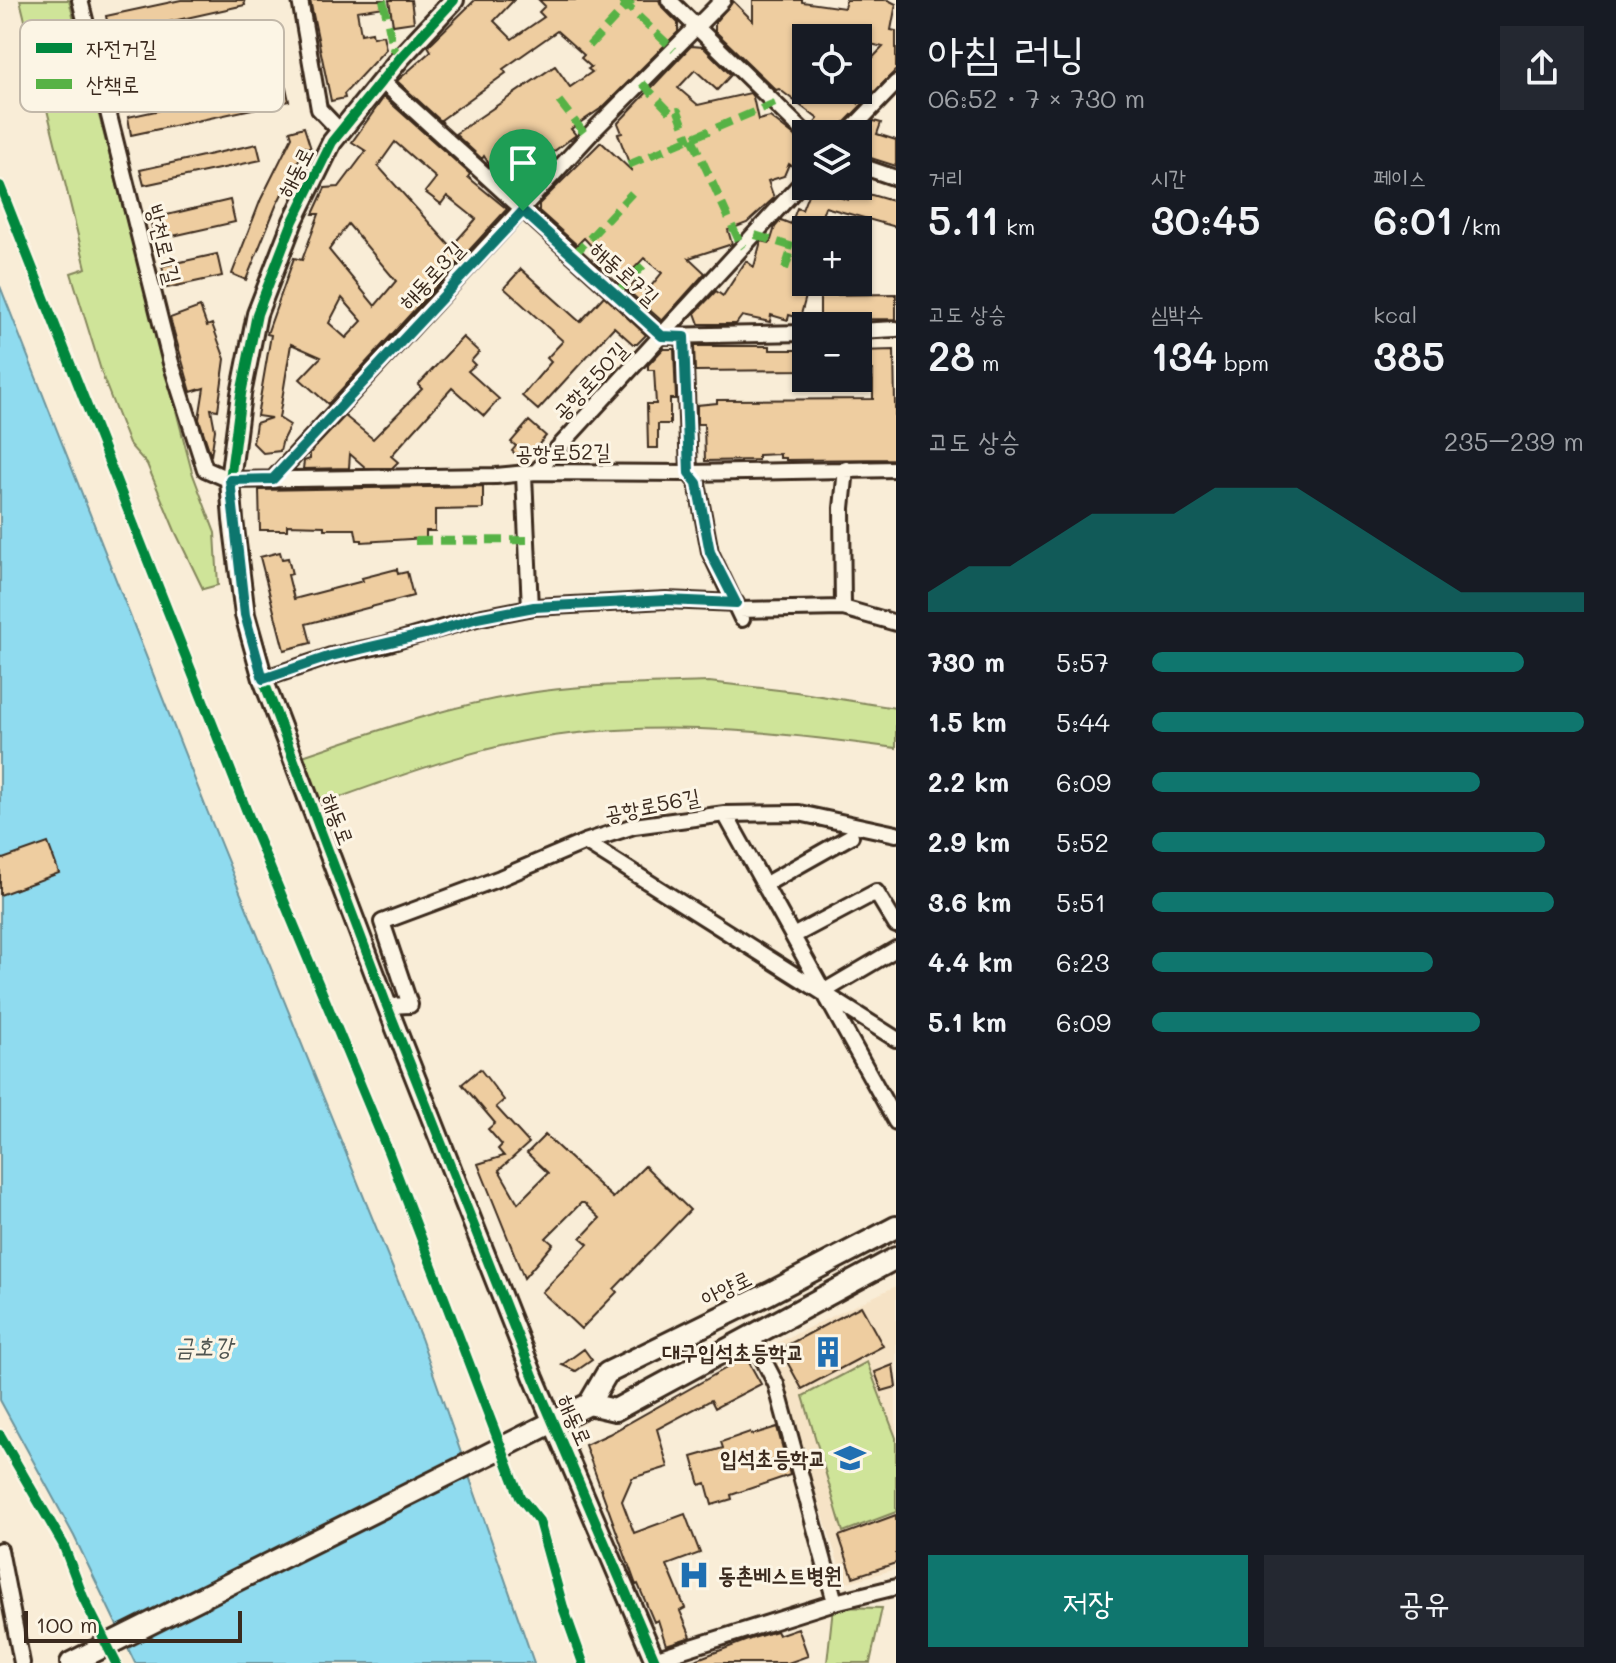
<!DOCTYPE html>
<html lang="ko">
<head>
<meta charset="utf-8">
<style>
  :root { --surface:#171b24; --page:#242831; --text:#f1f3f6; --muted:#9ea1a6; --accent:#0f766e }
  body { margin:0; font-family:Mali,"Poor Story",sans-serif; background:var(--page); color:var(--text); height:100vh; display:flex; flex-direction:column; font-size:30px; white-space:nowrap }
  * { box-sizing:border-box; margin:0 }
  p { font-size:26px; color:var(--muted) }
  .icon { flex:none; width:44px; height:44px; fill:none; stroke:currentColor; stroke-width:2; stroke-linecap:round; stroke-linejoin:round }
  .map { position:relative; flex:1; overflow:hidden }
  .details { display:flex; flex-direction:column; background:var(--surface); width:720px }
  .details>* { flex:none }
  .controls { position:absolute; left:792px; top:24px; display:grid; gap:16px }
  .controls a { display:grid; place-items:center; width:80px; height:80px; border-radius:0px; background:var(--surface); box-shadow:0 2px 6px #0004; font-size:40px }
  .scale { position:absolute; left:24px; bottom:20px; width:218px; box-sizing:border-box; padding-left:8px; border:4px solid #3b2a1e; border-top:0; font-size:22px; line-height:28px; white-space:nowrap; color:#3b2a1e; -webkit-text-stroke:6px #fcf5e5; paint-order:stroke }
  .pin { position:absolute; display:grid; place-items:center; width:68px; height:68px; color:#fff; margin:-82px -34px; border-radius:50% 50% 50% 0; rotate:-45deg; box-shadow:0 0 8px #0007 }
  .pin .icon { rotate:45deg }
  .round { display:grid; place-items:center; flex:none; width:84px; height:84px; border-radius:0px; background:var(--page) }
  .headline { display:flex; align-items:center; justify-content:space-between; height:136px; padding:0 32px }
  h1 { font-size:44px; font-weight:600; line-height:60px }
  .stats { display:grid; grid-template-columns:repeat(3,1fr); gap:12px; height:136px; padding:8px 32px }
  .stats div { display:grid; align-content:center }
  .stats b { font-size:40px; font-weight:600 }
  .stats small { font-size:22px; font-weight:400 }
  .stats p { font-size:22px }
  .chart { height:224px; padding:16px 32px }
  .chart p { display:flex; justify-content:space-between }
  .chart svg { width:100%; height:144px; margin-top:8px; fill:var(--accent); opacity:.7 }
  .button { display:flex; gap:16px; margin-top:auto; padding:16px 32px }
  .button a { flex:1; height:92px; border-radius:0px; background:var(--accent); color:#fff; font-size:32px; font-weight:600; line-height:92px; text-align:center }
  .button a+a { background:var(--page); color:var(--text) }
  ul { padding:0 32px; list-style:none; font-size:26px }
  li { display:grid; grid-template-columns:128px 96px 1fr; align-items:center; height:60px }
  li i { height:20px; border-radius:10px; background:var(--accent) }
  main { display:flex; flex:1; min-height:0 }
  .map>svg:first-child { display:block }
  .built { fill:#f6e3c6 }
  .green { fill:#cfe499; stroke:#85875c; stroke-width:2 }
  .water { fill:#8fdbef; stroke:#6d949b; stroke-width:2 }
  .building { fill:#eecda0; stroke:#3b2a1e; stroke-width:2; fill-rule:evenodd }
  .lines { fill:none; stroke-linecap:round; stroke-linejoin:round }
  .minor-casing { stroke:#3b2a1e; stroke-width:20 }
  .tertiary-casing { stroke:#3b2a1e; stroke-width:24 }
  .secondary-casing { stroke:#3b2a1e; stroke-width:26 }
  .minor { stroke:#fcf5e5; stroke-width:14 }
  .tertiary { stroke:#fcf5e5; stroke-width:18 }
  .secondary { stroke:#fcf5e5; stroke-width:20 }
  .quiet { stroke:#57b245; stroke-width:8; stroke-dasharray:16 8; stroke-linecap:butt }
  .cycleway-casing { stroke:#fcf5e5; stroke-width:15 }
  .cycleway { stroke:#00873e; stroke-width:10 }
  .route-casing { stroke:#fff; stroke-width:16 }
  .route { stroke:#0f766e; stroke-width:10 }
  .labels { text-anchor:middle; stroke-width:6; stroke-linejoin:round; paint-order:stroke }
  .street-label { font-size:22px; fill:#3b2a1e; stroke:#fcf5e5 }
  .poi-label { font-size:22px; font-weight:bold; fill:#3b2a1e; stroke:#fcf5e5; text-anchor:end }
  .water-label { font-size:24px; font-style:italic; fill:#505652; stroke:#fcf5e5 }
  .key { fill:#fcf5e5; stroke:#c2b8a9; stroke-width:2 }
  .key-label { font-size:22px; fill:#3b2a1e }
</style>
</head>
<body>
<main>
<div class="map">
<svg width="896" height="1663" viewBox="0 0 896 1663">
  <rect width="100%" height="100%" fill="#f9edd7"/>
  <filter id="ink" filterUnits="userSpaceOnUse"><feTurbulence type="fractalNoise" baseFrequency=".0125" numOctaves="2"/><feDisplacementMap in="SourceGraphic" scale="16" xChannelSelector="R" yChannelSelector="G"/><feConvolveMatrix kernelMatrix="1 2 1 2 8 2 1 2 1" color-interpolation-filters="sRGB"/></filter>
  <g filter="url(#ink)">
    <!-- built -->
    <path class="built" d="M896,1286V1569L845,1583L768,1347Z"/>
    <!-- green -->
    <path class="green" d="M20,0H69L192,472L215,533L218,585L203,589L175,531L147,464L129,444L104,380L71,273L86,268Z
      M709,682L796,692L896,708V748C787,733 679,721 569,734C481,744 396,777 313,807L294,759C375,731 457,702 543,691C598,684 654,684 709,682Z
      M867,1362L896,1438V1512L843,1532L803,1396Z
      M833,1607L882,1608L870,1663H827Z"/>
    <!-- water -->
    <path class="water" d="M0,286L208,813L421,1338L534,1663H135L74,1536L0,1400Z"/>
    <!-- building -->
    <path class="building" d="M181,0H244L245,5L110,35L106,16Z
      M310,0H385V7L357,11L361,34L372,32L373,37L383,35L386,49L344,94L345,98L331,101Z
      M389,0H411L414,22L393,25Z
      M475,0H514L494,21L512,39L544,17L539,12L545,6L539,0H659L662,7L678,23V32L603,107L571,129L576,135L549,155L553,160L533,177L535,179L523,193L516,190L491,167L484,156L482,159L455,134L555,66L570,87L592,72L588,69L591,67L581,58L584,55L557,31L503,69L506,73L441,120L443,123L397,81L431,51L428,46Z
      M753,0H802V2L844,8L846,0H888L896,4L891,30L896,31V70L840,127L837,134H825L814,124L818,119L779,89L776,90L715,31V22L733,1L753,21ZM808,34L860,38L859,41L883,47L858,73V103L844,90H806L802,42H806Z
      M691,46L703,47L731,75L717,90L695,70L678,88L698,105L750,93L753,97L758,120L770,117L806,145V162L799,171L789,164L784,176L768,181L774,198L747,223L728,230L732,244L689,258L705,273L662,321L627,290L636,281L647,291L662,273L644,258L623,280L584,238L577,245L539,211V204L601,142L632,171L618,134L622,133L618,123Z
      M285,83L289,101L131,135L128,117Z
      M384,97L470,174L468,177L507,209L328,404L300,379L321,357L291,344L279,418L290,425L283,439L280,451L263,453L253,443L256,423L271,418L257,416L271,335L267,334L294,258L302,260L319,214H313L325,188L339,187L366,151L352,142ZM395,142L436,178L425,192L441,204L447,196L476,219L451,247L378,166ZM348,224L396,281L375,306L329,250ZM342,298L362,321L346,338L329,323Z
      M874,121L881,123L877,134L896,140V166L858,154V137Z
      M304,127L311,149L305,147L276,206L246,280L232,274L261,199L292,137L290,131Z
      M257,144L261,160L144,185L140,170Z
      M811,187L848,200L851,189L896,202V227L825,207L817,230H806V282H810L800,318L789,315L788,320L771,315L770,322L742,316L736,324H699L695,313L716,291L723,296L746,261L754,267L761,241L770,243L775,227L781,220L791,224L797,208L802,210Z
      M230,200L235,222L155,240L150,219Z
      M217,254L222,276L167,288L162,266Z
      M521,269L580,322L604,296L646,335L637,344H633L614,327L538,410L522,396L551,362L547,358L563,341L504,288Z
      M896,294V319L820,320V295Z
      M200,307L207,326L212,324L225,359L218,410L211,409L215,430L211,456L199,419L204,388L191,392L170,318Z
      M463,337L479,352L471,361L475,365L468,371L499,399L484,416L452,388L391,456L398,462L392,468H366L350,454L349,468L303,469L304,461L310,459V453L345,416L373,439L422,389L418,385Z
      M694,346H770V350H806V370L695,371Z
      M663,349H674L676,399H670V424H658V448H648L647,404H656L654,370H648V365Z
      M894,350L896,459L786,460V458H780V454L758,455V460L705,461L704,424H697V405L717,403V400L873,399V370H858V351Z
      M529,421L546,436L528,457L525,454L521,459L512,451L516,446L511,442Z
      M483,486V509L435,510V531H426V538L362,542V540H357L355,529H324V526L287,525V530H260L259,490Z
      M280,552L282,559L288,558L292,574L288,575L294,599L363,581L362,578L397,569L398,574L407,572L413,596L306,624L311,643L284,650L260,557Z
      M48,843L59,873L0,895V860Z
      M480,1069L504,1100L496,1107L529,1143L499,1170L518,1203L548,1173L527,1153L545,1135L613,1198L645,1166L690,1210L614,1289L617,1292L581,1329L542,1292L588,1244L581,1238L600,1218L584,1203H581L546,1238L553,1244L524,1278L478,1164L504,1156L498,1149L502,1145L488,1129L495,1123L462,1084Z
      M861,1306L883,1346L802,1389L780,1349Z
      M584,1349L592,1360L576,1371L562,1365Z
      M746,1357L761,1384L715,1408L711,1400L657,1429L668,1467L632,1478L622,1501L634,1533L685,1514L700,1553L667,1565L685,1608L680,1611L691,1637L666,1645L658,1620L654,1622L638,1584L636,1585L585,1445L609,1434Z
      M893,1365L896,1387L882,1391L875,1372Z
      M777,1427L790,1475L731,1495L732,1499L712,1505L706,1483L700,1485L692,1457L723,1448L721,1442L750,1432L751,1435Z
      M896,1515V1563L853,1577L839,1536Z
      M798,1628L808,1656L788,1663H687L753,1638L776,1631L778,1635Z"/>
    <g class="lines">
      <defs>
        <path id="minor" d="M80,0L171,363L205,469L230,480L496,476L536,472L689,473L896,469
          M300,0L319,109L341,132
          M669,0L806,134
          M382,81L662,336L806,333
          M847,134L896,83
          M858,165L896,178
          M858,331L896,329
          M684,337L689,473L697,483L710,552L742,619
          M536,472L806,178
          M524,475L530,608
          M273,479L596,128L723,0
          M843,608L842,508L846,469
          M739,610L843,608L896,623
          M263,679L331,656L383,645L477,618L534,607L666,600L736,603
          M725,814L896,1122
          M585,842L896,1039
          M764,885L851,836
          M793,936L876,892L896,925
          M823,992L896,949
          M387,1006L410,1005L382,922L500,878L585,842L634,826L725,814L799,813L896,834
          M0,1550L22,1663
          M835,1602L896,1587
          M654,1659L835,1602L776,1384L751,1336"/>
        <path id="tertiary" d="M454,0L401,57L332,142L293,221L257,314L241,394L230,480L233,520L245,615L263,679L387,1006L534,1378L656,1663"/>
        <path id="secondary" d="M589,1404L615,1410L896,1258
          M71,1663L589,1404L607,1373L770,1293L896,1227"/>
      </defs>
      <!-- minor casing -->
      <use href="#minor" class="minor-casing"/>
      <!-- tertiary casing -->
      <use href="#tertiary" class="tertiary-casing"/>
      <!-- secondary casing -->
      <use href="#secondary" class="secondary-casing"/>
      <!-- minor -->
      <use href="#minor" class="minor"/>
      <!-- tertiary -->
      <use href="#tertiary" class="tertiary"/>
      <!-- secondary -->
      <use href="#secondary" class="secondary"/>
      <!-- quiet -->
      <path class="quiet" d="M383,0L393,47L401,57
        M621,0L674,50
        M589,46L632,0
        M642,83L671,113L678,111L689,140
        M559,101L588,138
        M692,138L739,241L744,247
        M628,165L775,103
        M755,235L806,251
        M573,256L632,193
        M785,269L792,247
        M615,294L649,260
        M415,541L527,540"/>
      <defs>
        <path id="cycleway" d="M454,0L401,57L332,142L293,221L257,314L241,394L230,480L233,520L245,615L263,679L387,1006L534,1378L656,1663
          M0,186L251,822L388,1151L520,1497L539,1521L563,1607L583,1663
          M0,1435L63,1544L83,1597L116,1663"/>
      </defs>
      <!-- cycleway casing -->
      <use href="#cycleway" class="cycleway-casing"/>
      <!-- cycleway -->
      <use href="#cycleway" class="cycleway"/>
    </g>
  </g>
  <g class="lines" filter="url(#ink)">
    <defs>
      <path id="route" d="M523,211L662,336L684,337L689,473L697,483L710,552L736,603L666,600L534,607L477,618L434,632L331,656L263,679L245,615L230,480L273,479Z"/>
    </defs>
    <!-- route casing -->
    <use href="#route" class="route-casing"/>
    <!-- route -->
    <use href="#route" class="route"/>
  </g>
  <!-- icons -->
  <defs>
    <symbol id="building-bare" viewBox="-9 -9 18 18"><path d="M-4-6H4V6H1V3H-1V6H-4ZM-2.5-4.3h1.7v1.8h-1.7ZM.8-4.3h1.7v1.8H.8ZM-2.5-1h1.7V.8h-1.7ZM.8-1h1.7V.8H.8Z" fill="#1f6fb2" stroke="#fcf5e5" stroke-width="2.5" paint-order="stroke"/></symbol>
    <symbol id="school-bare" viewBox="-9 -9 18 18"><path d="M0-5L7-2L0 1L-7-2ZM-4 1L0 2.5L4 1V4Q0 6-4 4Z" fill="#1f6fb2" stroke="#fcf5e5" stroke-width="2.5" paint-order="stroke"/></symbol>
    <symbol id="hospital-bare" viewBox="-9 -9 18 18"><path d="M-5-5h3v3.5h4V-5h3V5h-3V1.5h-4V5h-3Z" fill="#1f6fb2" stroke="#fcf5e5" stroke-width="2.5" paint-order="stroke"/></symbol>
  </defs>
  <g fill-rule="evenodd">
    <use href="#building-bare" x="806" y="1330" width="44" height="44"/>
    <use href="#school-bare" x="828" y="1436" width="44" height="44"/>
    <use href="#hospital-bare" x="672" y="1553" width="44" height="44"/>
  </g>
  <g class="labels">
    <!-- street labels -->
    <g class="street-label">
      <text transform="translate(295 172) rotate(-63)" y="8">해동로</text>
      <text transform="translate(164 244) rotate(76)" y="8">방천로1길</text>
      <text transform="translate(625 273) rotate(42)" y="8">해동로7길</text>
      <text transform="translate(431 275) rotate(-47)" y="8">해동로3길</text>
      <text transform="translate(590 381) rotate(-47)" y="8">공항로50길</text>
      <text transform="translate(563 452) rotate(-1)" y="8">공항로52길</text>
      <text transform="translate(652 805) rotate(-11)" y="8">공항로56길</text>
      <text transform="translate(338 819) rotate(69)" y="8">해동로</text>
      <text transform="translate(726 1288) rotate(-26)" y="8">아양로</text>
      <text transform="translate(575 1420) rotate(66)" y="8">해동로</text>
    </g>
    <!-- poi labels -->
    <g class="poi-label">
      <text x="804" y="1360">대구입석초등학교</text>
      <text x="826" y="1466">입석초등학교</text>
      <text x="718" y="1583" text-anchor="start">동촌베스트병원</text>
    </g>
    <!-- water labels -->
    <g class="water-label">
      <text x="204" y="1355">금호강</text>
    </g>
  </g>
  <!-- legend -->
  <rect x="20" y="20" width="264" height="92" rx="12" class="key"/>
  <rect x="36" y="43" width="36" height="10" fill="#00873e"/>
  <rect x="36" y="79" width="36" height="10" fill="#57b245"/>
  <g class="key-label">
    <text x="86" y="56">자전거길</text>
    <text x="86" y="92">산책로</text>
  </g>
</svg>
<div class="controls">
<a><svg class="icon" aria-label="locate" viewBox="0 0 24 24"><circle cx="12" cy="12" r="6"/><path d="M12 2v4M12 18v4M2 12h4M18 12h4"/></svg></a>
<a><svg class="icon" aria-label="layers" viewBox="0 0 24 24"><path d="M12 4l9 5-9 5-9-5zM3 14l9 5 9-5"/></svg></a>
<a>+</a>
<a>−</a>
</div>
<div class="scale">100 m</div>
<div class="pin" style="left:523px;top:211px;background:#1e9e55"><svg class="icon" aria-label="arrive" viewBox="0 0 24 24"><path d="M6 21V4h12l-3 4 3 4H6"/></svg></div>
</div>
<section class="details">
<div class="headline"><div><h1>아침 러닝</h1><p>06:52 · 7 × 730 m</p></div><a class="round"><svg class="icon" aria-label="share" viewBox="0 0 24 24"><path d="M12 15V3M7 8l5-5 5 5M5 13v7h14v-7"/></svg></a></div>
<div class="stats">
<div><p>거리</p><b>5.11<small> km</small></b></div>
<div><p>시간</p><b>30:45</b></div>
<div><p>페이스</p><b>6:01<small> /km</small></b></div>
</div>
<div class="stats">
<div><p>고도 상승</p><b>28<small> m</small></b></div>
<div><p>심박수</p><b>134<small> bpm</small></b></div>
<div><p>kcal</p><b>385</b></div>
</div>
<div class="chart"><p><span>고도 상승</span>235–239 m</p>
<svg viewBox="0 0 160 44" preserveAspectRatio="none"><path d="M0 44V38L10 30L20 30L30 22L40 14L50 14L60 14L70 6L80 6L90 6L100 14L110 22L120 30L130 38L140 38L150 38L160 38V44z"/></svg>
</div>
<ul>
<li><b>730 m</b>5:57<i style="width:86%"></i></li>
<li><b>1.5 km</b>5:44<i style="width:100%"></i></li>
<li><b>2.2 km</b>6:09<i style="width:76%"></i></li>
<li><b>2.9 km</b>5:52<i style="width:91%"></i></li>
<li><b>3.6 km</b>5:51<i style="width:93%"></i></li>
<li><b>4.4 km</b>6:23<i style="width:65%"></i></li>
<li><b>5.1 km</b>6:09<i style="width:76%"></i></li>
</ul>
<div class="button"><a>저장</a><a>공유</a></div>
</section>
</main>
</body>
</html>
